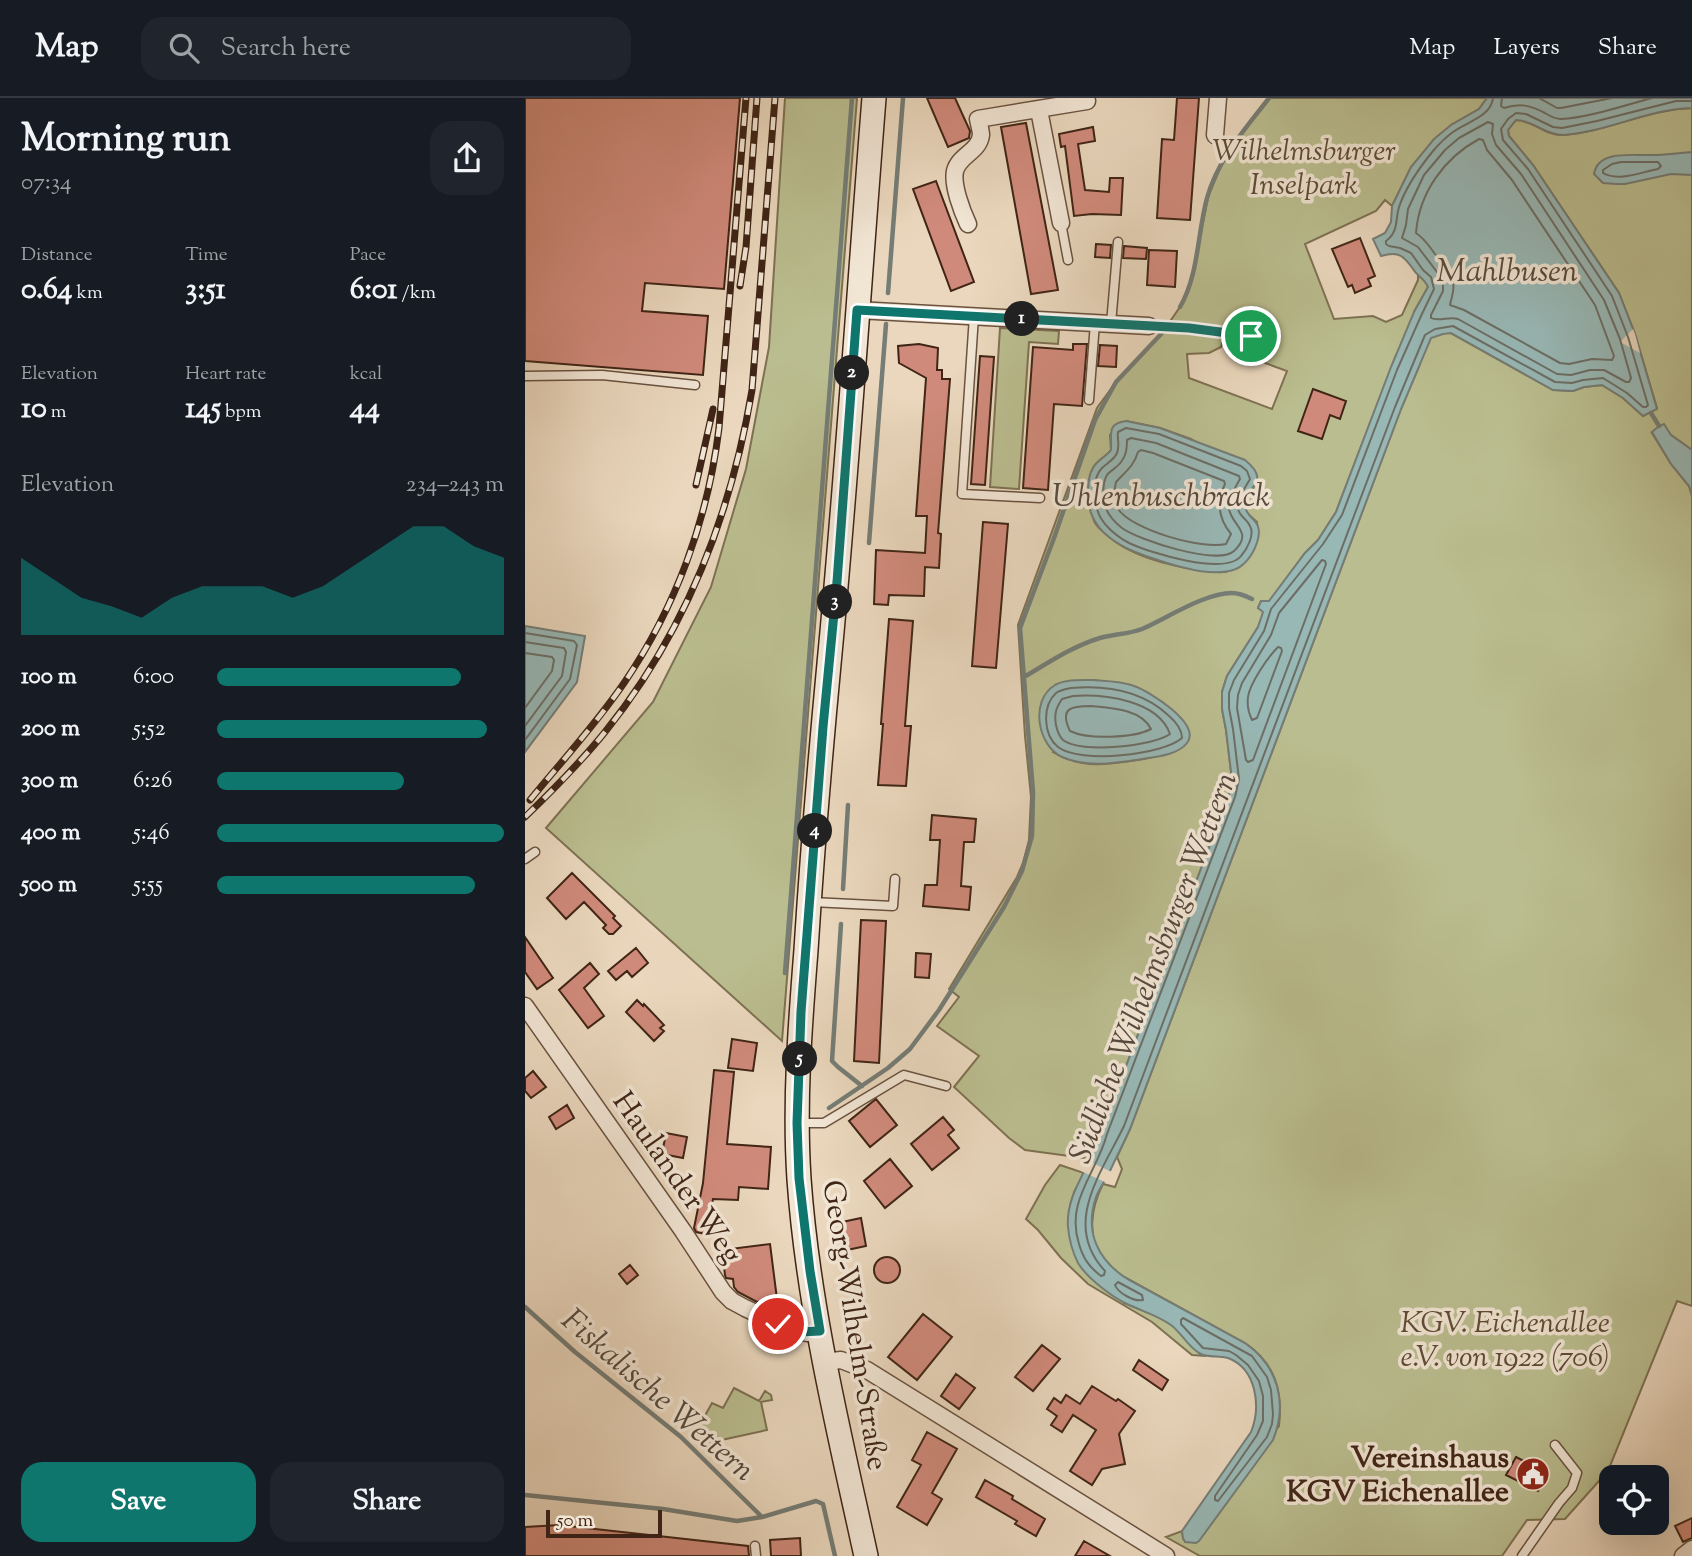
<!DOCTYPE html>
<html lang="en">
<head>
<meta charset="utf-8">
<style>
  :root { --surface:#171b24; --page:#20242c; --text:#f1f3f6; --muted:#9ea1a6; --line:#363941; --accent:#0f766e }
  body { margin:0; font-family:"Sorts Mill Goudy",serif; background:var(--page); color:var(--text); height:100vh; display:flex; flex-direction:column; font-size:26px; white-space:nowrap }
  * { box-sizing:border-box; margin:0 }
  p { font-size:23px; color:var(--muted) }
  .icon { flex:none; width:38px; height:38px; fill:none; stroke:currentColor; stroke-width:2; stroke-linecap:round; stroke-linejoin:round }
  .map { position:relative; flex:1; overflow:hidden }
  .details { display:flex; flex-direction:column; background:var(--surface); width:525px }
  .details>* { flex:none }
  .controls { position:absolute; left:1074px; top:1367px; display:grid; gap:14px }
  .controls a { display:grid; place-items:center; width:70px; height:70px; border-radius:14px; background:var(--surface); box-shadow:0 7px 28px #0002; font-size:35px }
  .scale { position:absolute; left:21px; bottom:18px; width:116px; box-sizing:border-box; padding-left:7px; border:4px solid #402516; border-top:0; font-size:19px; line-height:24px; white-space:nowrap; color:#402516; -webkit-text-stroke:5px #f1e5d4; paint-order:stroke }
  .pin { position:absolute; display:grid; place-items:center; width:60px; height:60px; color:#fff; margin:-30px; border:4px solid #fff; border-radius:50%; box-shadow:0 2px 7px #0007 }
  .km { position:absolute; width:35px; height:35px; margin:-18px; border-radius:50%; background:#222; color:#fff; font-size:19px; line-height:35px; text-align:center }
  .round { display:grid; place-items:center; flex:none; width:74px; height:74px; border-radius:21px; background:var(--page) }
  .headline { display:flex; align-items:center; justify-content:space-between; height:119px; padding:0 21px }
  h1 { font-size:38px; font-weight:700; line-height:52px }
  .stats { display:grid; grid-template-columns:repeat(3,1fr); gap:10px; height:119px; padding:7px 21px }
  .stats div { display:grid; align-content:center }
  .stats b { font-size:30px; font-weight:700 }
  .stats small { font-size:19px; font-weight:400 }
  .stats p { font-size:19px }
  .chart { height:196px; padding:14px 21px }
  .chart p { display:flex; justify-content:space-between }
  .chart svg { width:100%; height:126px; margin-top:7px; fill:var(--accent); opacity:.7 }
  .primary-button { display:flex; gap:14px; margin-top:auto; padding:14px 21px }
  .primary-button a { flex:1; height:80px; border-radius:21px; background:var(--accent); color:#fff; font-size:28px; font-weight:700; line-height:80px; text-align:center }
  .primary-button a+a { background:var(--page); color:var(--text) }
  ul { padding:0 21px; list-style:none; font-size:23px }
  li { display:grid; grid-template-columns:112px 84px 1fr; align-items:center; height:52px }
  li i { height:18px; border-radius:9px; background:var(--accent) }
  header { display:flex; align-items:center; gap:42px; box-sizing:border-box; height:98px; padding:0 35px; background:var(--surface); border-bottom:2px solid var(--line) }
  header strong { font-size:33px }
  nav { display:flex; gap:38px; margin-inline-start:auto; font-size:24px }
  .search { width:490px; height:63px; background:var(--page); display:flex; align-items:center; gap:18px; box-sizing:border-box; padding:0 24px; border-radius:21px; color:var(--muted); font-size:26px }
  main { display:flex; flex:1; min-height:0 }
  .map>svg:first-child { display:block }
  .green { fill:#babd8f; stroke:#7d7152; stroke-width:2; fill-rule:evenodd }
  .water { fill:#98b8b6; stroke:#757d76; stroke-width:2 }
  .pier { fill:#ead7bd }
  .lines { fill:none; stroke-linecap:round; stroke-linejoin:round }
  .shore { stroke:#6c6e66; stroke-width:2 }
  .stream { stroke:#757d76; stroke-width:4.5 }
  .building { fill:#d08a7b; stroke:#402516; stroke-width:2 }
  .lane-casing { stroke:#6a5240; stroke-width:11 }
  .street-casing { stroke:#6a5240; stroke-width:19 }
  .secondary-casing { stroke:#402516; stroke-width:26 }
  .lane { stroke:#f1e5d4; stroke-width:8 }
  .street { stroke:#f1e5d4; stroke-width:16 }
  .secondary { stroke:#f1e5d4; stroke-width:23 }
  .rail-casing { stroke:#402516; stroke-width:7 }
  .rail { stroke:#f1e5d4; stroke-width:4.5; stroke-dasharray:13; stroke-linecap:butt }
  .route-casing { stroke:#fff; stroke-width:14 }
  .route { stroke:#0f766e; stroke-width:9 }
  .labels { text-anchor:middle; stroke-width:7; stroke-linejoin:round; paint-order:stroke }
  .park-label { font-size:30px; font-style:italic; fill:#5e4b34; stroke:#f1e5d4 }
  .street-label { font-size:30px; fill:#402516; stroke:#f1e5d4 }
  .poi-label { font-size:30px; font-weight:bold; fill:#402516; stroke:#f1e5d4; text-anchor:end }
  .water-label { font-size:32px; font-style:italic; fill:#564a3e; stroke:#f1e5d4 }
</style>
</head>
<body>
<header>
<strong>Map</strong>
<div class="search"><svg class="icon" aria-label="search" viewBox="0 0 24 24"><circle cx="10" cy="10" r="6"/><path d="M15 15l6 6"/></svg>Search here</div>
<nav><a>Map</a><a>Layers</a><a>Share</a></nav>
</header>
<main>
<section class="details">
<div class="headline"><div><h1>Morning run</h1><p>07:34</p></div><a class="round"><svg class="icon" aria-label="share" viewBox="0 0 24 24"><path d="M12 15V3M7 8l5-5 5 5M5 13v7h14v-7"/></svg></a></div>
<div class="stats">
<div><p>Distance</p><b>0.64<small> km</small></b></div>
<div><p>Time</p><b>3:51</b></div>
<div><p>Pace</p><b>6:01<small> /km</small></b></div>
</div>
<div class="stats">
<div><p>Elevation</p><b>10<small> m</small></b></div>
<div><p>Heart rate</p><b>145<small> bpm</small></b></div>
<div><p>kcal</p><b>44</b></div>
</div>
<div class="chart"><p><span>Elevation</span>234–243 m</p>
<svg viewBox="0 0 160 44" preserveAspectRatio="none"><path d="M0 44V17L10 24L20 31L30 34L40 38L50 31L60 27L70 27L80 27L90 31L100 27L110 20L120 13L130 6L140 6L150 13L160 17V44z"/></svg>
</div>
<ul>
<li><b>100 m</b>6:00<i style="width:85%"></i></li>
<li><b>200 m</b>5:52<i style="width:94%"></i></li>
<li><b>300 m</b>6:26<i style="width:65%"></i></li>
<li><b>400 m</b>5:46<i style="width:100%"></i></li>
<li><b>500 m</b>5:55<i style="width:90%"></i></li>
</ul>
<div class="primary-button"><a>Save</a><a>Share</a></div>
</section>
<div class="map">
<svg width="1167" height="1458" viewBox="0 0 1167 1458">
  <rect width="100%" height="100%" fill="#ead7bd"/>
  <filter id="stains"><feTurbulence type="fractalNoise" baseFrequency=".00286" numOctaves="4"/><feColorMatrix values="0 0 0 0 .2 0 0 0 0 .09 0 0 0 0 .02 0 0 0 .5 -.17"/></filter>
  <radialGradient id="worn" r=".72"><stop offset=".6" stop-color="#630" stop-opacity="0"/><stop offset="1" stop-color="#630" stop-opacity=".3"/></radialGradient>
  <!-- green -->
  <path class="green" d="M260,0H332L257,943L21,730L128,604L186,489L221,371L244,249Z
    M744,0H962L954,11L926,27L886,69L867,108L860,102L851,113L780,146L809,221L848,218L861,224L877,217L893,182V177L901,183L903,189L889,214L902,222L1028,292L1048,293L1059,289L1077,287L1098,300L1118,318L1132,310L1110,236L1094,195L1008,67L984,38L983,32L991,22C1008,22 1020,38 1038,37C1082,34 1123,11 1167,10V352L1146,337L1127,335L1146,366L1164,388L1167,398V1208L1152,1203L1083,1373L1040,1421L1002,1422L977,1458H675L641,1439L657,1433L658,1440L754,1328C758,1293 750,1265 720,1245L592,1175C588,1171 583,1167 579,1162C561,1141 566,1109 578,1086L590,1089L597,1071L592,1059L605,1031L876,311L895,266L871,257L811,414L793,442L780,455L744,504L736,503L733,510L739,514L733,529L702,578L697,594V611L701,632L707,682L704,697L576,1034L572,1048L566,1061L500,1052L484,1040L429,989L454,958L412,928L434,899L424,891L492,779L498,765L504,742L506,699L500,638L493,527L572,310L591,284L637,235L659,203L667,181L683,99L697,65L707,48ZM699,238L708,241L707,253L762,273L747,311L664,280L662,256L684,255L696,249ZM601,323L635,330L666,341L732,383L722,400L720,409L722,415L732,424L733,439L701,474C664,473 607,462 580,435C576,432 571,427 569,423C567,417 567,408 566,402C564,391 562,381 568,370C572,362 581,359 586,352L585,337ZM567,582L606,587L649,653C628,661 587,667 565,666C552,665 539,660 528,654Z
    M475,230L534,233L533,246L504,244L494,391L465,389Z
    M535,1067L559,1075L549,1094L545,1108L599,1205L636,1220L649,1229L675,1256L681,1258L667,1257L627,1224L563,1186L536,1160L513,1132L501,1121L520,1087Z
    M209,1290L234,1303L240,1293L246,1297L247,1302L236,1304L242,1332L178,1346L183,1336L173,1330L187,1305L198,1310Z"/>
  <!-- water -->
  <path class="water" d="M962,0H1167V10C1123,11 1082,34 1038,37C1020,37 1008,22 991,22L983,32L984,38L1008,67L1094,195L1110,236L1132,311L1118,318L1098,300L1077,287L1059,289L1048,293L1028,292L926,235L918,236L906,240L876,311L605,1031C598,1046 591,1060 584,1075C580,1083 574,1091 571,1099C559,1134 573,1163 604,1182L720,1245C753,1268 763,1305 748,1342L674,1443L671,1445L660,1444L658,1440L657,1433L726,1334C736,1309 732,1271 703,1260C694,1257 684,1260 676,1256C664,1251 657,1235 646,1227C632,1217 617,1213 602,1206C587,1199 562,1180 553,1165C548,1155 544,1140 543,1129C540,1095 568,1066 576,1034L704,697L707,682L701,632L697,611V594L702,578L733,529L738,514L733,510L736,503H744L780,455L793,442L811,414L866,269L889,214L903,189C900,182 896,180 891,175C880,160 877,152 856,158L848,141L860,135L866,124L867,108L886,69L909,41L926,27L954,11Z
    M1167,54V77L1146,76L1100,86H1091L1078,85L1069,76C1073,51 1109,58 1128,57C1141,57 1154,55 1167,54Z
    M601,323L635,330L720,362C748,385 719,388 720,408C721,421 738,421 733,441C730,453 722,466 711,471C690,479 662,471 642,465C607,454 563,440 563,397C563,388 563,378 568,370C572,362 581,359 586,352C587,336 581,326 601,323Z
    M1139,326L1146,337L1167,352V398L1164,388L1146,366L1127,334L1134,328Z
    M0,528L60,538L52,584L0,654Z
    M567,582C580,583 596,583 609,588C624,593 677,626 662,645C653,657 630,659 617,661C591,665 562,670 537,659C513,648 504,603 530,587C541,581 555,582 567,582Z"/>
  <!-- pier -->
  <path class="pier" d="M1108,231L1110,236L1115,255L1095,244Z
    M561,1062L587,1074L582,1085L556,1073Z"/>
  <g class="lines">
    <!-- shore -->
    <path class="shore" d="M968,0C966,19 941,24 928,34C921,39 914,46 908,53C895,69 881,88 874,109C870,122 874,133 861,143V146L864,148L875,150L886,155L898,172L906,179L909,191L896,218L872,272L817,417L798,446L746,511L739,533L709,582L704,595V610L708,631L714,681L710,699L582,1036C572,1075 540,1103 554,1146C558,1160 564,1169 576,1178L579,1177L580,1173C536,1126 577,1074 599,1028L870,309L900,237L910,231L928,228L1030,284L1047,285L1058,282L1078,280L1102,295L1118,309H1121L1123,307L1103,239L1087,198L1003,71L978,42L976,31L983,21L991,15L1001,16L1028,29L1037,30L1072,23L1151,3H1167
      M977,0L976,8L979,10C995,5 1005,7 1020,15C1025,18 1029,21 1036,21C1063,20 1100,7 1127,0
      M1014,0L1032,10H1036L1087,0
      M963,24L968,26L967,36L971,47L996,76L1079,202L1095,241L1106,280L1104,284H1101L1079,272H1065L1046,277L1032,276L933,221C925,218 913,224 906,220V217L918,193V185L915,178L893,149L877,140L881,127L883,111L899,77L920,52L934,40Z
      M954,41L958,42L962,52L987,82L1070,207L1089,258L1087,262L1067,261L1044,266L1035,265L939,212L925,207C926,200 930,193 928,185C927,172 918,166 910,156C904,148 900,141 891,135C894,95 919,60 954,41Z
      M1096,64H1133L1136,68L1133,71C1116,74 1094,84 1078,75V72L1087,66Z
      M601,330L634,336L716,368L722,373L725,381C720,390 712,400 713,411C715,419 722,421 725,428C730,437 722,451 716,458C700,478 625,455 604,445C591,438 576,426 572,411C568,399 568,379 577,370C582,365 589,362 592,355C595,348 592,341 593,334Z
      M606,340L631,345L714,378L715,381C710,390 703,400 704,411C707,428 729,434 709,453C693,468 613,442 597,430C588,423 581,414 579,404C578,396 578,384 582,377C583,375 589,371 590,370C600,362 602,354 602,342Z
      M616,352L628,355L699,383L700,386C691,404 693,420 706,436L701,446C678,452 607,432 593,411C588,403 589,393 591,384C600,374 609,368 613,354Z
      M797,462L800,463L801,466L728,662L723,664L721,662L712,610L713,597L717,585L746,537L754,515Z
      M0,535L49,543L52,547L45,581L0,642
      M0,544L39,550L41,554L37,578L0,628
      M753,549L756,550L757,553L732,620L727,622C724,616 722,607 723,599C725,585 743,559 753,549Z
      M0,555L27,559L29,562L27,573L0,610
      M546,590C581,587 616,592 643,617C650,623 657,631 657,640C638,657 555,666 533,649C518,637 517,608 531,595C535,592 541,591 546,590Z
      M548,598C579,596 633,602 645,636C629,648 555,656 538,642C534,638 532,632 531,627C529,616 531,610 537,601Z
      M566,608C586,610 616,611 626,631C609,640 563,642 545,633C534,610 546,608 566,608Z
      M593,1184L617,1197L618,1202C609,1204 593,1195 590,1187Z
      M658,1220L727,1258L742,1279L746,1292L748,1316L747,1326L742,1339L693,1403L690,1402V1398L732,1337L738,1323V1298L734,1283L723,1267L711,1257L704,1253L678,1250L656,1226V1222Z"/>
    <!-- stream -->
    <path class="stream" d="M363,195L378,0
      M655,209C674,176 672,137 682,100C693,61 720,31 744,0
      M1126,315L1134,328
      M344,445L361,226
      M499,579C523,565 548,548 575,540C589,536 604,536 617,531C642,520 680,495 707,495C715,495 721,498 727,501
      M318,791L323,707
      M316,826L307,963L313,969L337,988
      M260,875L327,0
      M304,1010L363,970L385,951L414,912L479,809L497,773L507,738L508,694L495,530L529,440L570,322L591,284L637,235
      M0,1209L50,1254L156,1339L237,1419
      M0,1397L138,1411L212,1423L237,1419L291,1403L298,1406L310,1458"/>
  </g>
  <!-- building -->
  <path class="building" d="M0,0H215L199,191L120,185L117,213L183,218L178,277L0,263Z
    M402,0H430L445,33L444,40L423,49Z
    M652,0H674L665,122L632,120L637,41L649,42Z
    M501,25L533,192L506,196L476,29Z
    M568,29L570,43L553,46L560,92L584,94L585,80H598L596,117L567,116L549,118L540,48L536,49L534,36Z
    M411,83L449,184L426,193L388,91Z
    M835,140L850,178L843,181L846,188L830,195L827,187L823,189L807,151Z
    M571,146L586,147L585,160L570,159Z
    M599,148L622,150L621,161L598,160Z
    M624,152L652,153L650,189L622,187Z
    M394,246L413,250L412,272H417V281H425L413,435L416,436L414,470L400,469L399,498L364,497L363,507L349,506L351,452L400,455L402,418H391L401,280L374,265L373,248Z
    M548,246H562L557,308L529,306L523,392L498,390L508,249L548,252Z
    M575,247L592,248L591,269L573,268Z
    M455,258L469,259L460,387L446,386Z
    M788,291L821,303L815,321L805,317L797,341L773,333Z
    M458,424L483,426L471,570L447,568Z
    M364,521L388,523L380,628H386L381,688L353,687L358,626H356Z
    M407,717L451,721L449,744H439L436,788L446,789L444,812L398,808L400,787H412L415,742H405Z
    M47,775L90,818L88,820L96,828L88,836H84L78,830L81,827L59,804L41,821L22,800Z
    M336,822L361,823L354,965L329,963Z
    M0,839L28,880L12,891L0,874Z
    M111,850L123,865L107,879L102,873L91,882L83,873Z
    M391,855L406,856L404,880L390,879Z
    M65,865L74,876L59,890L79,918L63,930L34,892Z
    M112,902L118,908L119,906L139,927L135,930L139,933L129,943L101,914Z
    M207,941L232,945L228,973L203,970Z
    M189,972L209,974L202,1046L246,1049L243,1091L214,1089L213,1102L188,1101L181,1136L171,1134L169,1130L178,1085Z
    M8,973L21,989L6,1000L0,993V980Z
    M351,1001L372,1027L345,1049L324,1023Z
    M42,1007L49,1020L31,1031L24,1019Z
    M418,1019L429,1032L423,1037L434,1050L407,1072L386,1046Z
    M141,1035L162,1039L158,1060L137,1056Z
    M365,1061L387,1088L360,1110L339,1083Z
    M336,1120L341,1148L322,1152L317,1124Z
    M245,1146L252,1201L232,1204L213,1194L209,1189L208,1181L201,1180L200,1177L197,1152Z
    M349 1172a13 13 0 1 1 26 0a13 13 0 1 1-26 0Z
    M105,1167L113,1177L102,1186L94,1176Z
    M398,1216L427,1239L392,1282L363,1259Z
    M517,1247L535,1261L508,1293L490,1279Z
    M614,1262L643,1282L637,1292L608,1272Z
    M431,1276L450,1290L434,1311L416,1298Z
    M567,1288L591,1303L593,1301L610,1313L594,1336L600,1366L577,1371L567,1387L545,1373L571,1332L548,1317L537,1334L526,1327L532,1318L522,1311L529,1300L536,1305L541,1297L555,1306Z
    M402,1334L432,1351L407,1395L417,1401L402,1427L372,1409L396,1367L387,1362Z
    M991,1359L1022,1375L1013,1393L981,1377Z
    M460,1382L488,1398L487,1401L520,1421L511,1438L490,1426L492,1423L451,1399Z
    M1167,1420V1440L1158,1444L1150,1428Z
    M34,1427L223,1448L224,1458H0V1429Z
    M275,1440L276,1458H246L245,1442Z
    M559,1443L585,1458H550Z"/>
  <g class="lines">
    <defs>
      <path id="lane" d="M536,125L543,162
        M449,218L437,396L515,400
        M586,226L593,144
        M624,228L664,231L732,239
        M0,278L77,277L170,287
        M564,302L570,225
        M0,761L10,754
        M287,804L368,808L370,781
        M275,1025H299L379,977L421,988
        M230,1448L231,1458
        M997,1458L1034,1405L1047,1390L1052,1375L1030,1347"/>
      <path id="street" d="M514,12L536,125
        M690,37L693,0
        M443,126C437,113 427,87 430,73C434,57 454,54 456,37C456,33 454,26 453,21L562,3L561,0
        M332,212L624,228
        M0,908L158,1133L198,1194L207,1203L220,1210L270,1233L283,1235L295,1233
        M300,1264L316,1262L342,1272L641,1458
        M1158,1458L1167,1451"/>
      <path id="secondary" d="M341,1458C314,1334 283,1208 274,1081C269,1005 275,928 281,852C287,757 295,661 304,566C322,378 334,189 349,0"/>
    </defs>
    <!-- lane casing -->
    <use href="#lane" class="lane-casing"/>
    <!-- street casing -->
    <use href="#street" class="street-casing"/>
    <!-- secondary casing -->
    <use href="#secondary" class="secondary-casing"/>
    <!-- lane -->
    <use href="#lane" class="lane"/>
    <!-- street -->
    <use href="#street" class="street"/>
    <!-- secondary -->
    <use href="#secondary" class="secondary"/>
    <defs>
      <path id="rail" d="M215,188L221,149L232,0
        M171,387L188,311
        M5,702C37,663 71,626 99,585C151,509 183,421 194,330L221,0
        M0,719C28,692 55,665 80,634C160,535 206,417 227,292L250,0"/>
    </defs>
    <!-- rail casing -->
    <use href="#rail" class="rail-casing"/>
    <!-- rail -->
    <use href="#rail" class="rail"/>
  </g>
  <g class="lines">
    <defs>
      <path id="route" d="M253,1226L274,1234L295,1233L285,1173L274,1080L272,1025L276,914L298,629L312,484L332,212L664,230L726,238"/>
    </defs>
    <!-- route casing -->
    <use href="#route" class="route-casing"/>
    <!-- route -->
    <use href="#route" class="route"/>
  </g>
  <!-- icons -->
  <defs>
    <symbol id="civic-disc" viewBox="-11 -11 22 22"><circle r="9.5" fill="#8f2418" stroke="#f1e5d4"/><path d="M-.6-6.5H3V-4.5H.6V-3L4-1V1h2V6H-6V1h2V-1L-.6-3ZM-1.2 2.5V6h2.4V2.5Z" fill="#fff"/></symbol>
  </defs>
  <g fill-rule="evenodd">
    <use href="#civic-disc" x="989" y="1357" width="38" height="38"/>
  </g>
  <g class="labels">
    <!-- park labels -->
    <g class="park-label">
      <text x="779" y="62">Wilhelmsburger<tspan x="779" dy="34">Inselpark</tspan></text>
      <text x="980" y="1234">KGV. Eichenallee<tspan x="980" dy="34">e.V. von 1922 (706)</tspan></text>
    </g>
    <!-- street labels -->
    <g class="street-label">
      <text transform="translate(153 1079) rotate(55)" y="10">Haulander Weg</text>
      <text transform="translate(331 1227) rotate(81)" y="10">Georg-Wilhelm-Straße</text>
    </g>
    <!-- poi labels -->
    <g class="poi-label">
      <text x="984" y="1369">Vereinshaus<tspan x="984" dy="34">KGV Eichenallee</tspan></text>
    </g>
    <!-- water labels -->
    <g class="water-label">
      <text x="982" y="183">Mahlbusen</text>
      <text x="636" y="408">Uhlenbuschbrack</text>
      <text transform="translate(627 869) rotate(-69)" y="11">Südliche Wilhelmsburger Wettern</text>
      <text transform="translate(134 1296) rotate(41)" y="11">Fiskalische Wettern</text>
    </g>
  </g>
  <rect width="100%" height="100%" filter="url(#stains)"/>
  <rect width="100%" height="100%" fill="url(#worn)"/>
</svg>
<div class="controls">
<a><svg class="icon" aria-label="locate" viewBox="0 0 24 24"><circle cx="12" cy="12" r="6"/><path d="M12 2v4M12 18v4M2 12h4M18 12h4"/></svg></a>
</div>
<div class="scale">50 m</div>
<div class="pin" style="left:726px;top:238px;background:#1e9e55"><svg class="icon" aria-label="arrive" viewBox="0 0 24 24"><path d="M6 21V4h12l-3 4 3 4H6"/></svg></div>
<div class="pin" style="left:253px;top:1226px;background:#d93025"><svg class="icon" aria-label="check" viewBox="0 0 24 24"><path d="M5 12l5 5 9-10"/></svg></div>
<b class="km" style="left:497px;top:221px">1</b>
<b class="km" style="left:327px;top:275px">2</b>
<b class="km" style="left:310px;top:504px">3</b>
<b class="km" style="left:290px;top:733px">4</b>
<b class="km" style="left:275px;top:961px">5</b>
</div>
</main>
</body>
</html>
